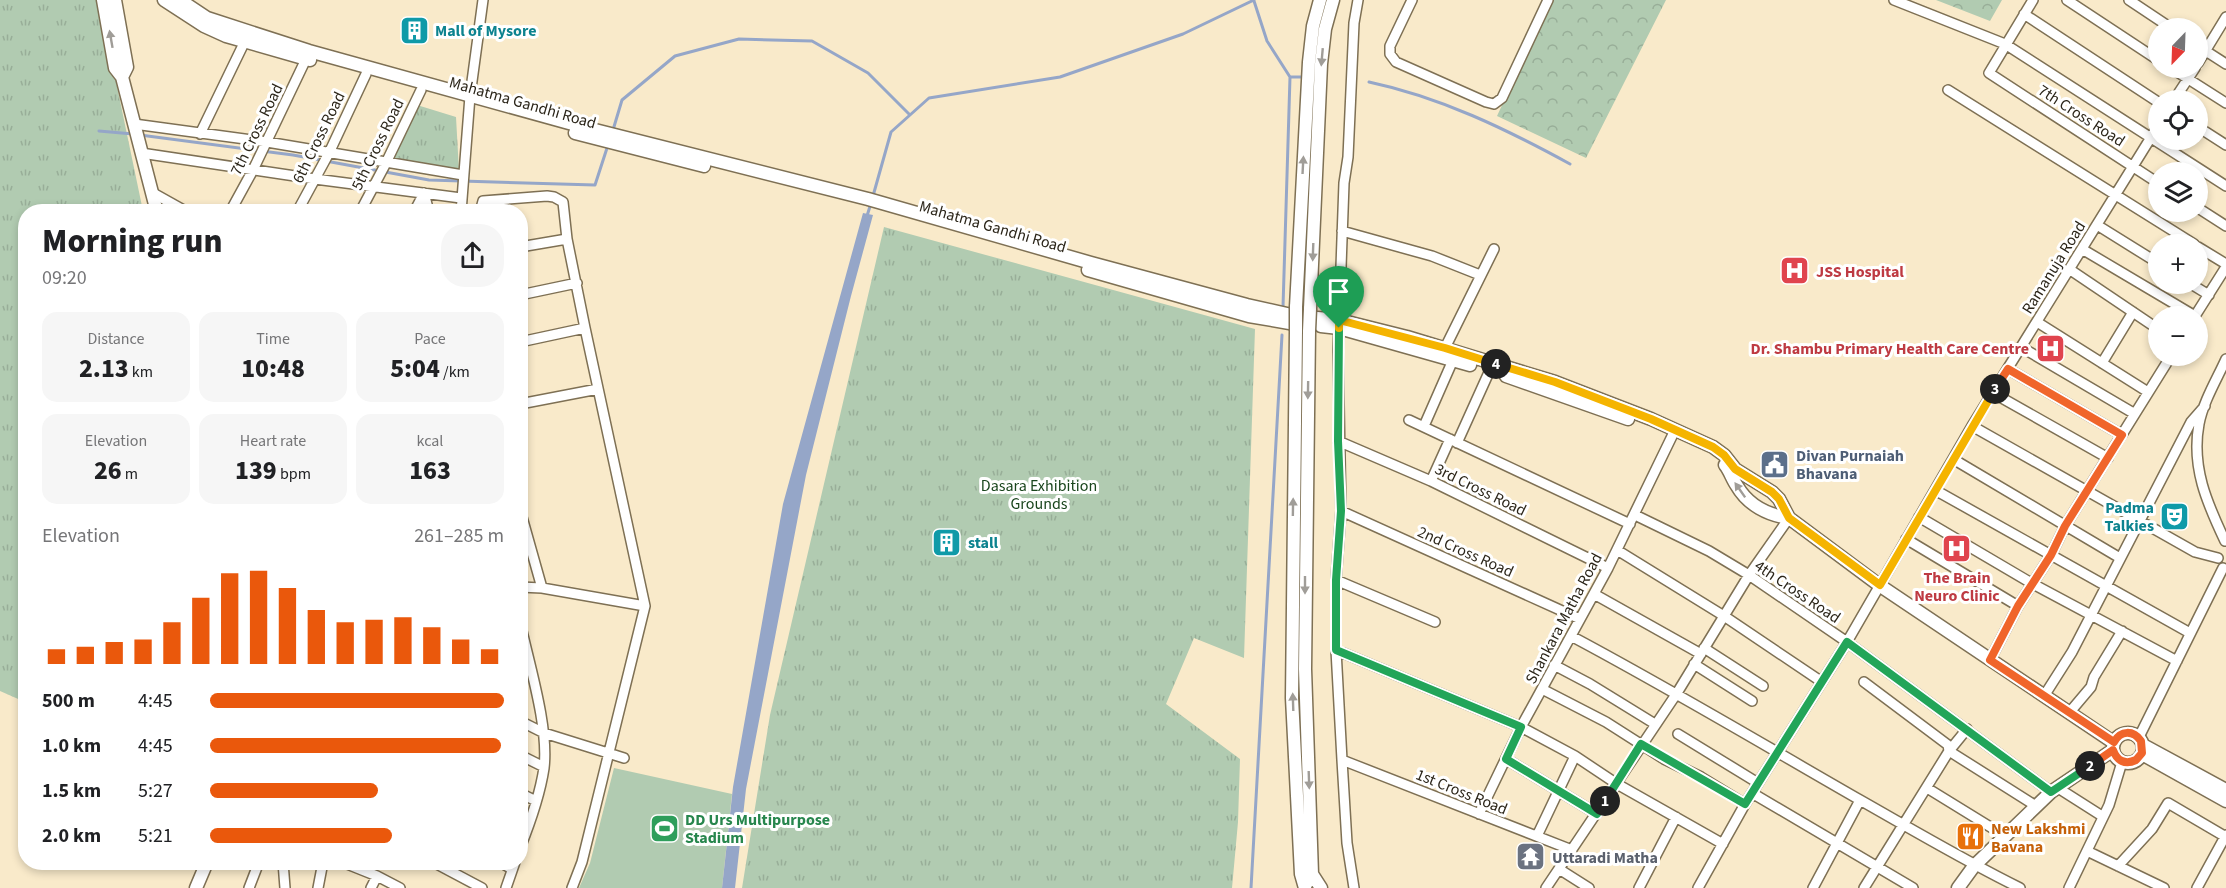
<!DOCTYPE html>
<html lang="en">
<head>
<meta charset="utf-8">
<style>
  :root { --surface:#fff; --page:#f6f6f6; --text:#202124; --muted:#757577; --accent:#ea580c }
  body { margin:0; font-family:"Source Sans 3",sans-serif; background:var(--page); color:var(--text); height:100vh; display:flex; flex-direction:column; font-size:22px; white-space:nowrap }
  * { box-sizing:border-box; margin:0 }
  p { font-size:20px; color:var(--muted) }
  .icon { flex:none; width:33px; height:33px; fill:none; stroke:currentColor; stroke-width:2; stroke-linecap:round; stroke-linejoin:round }
  .map { position:relative; flex:1; overflow:hidden }
  .details { position:absolute; left:18px; top:204px; width:510px; height:666px; display:flex; flex-direction:column; background:var(--surface); border-radius:24px; box-shadow:0 3px 9px #0003 }
  .details>* { flex:none }
  .needle { width:39px; rotate:203deg }
  .fabs { position:absolute; left:2148px; top:18px; display:grid; gap:12px }
  .fabs a { display:grid; place-items:center; width:60px; height:60px; border-radius:50%; background:var(--surface); box-shadow:0 3px 9px #0003; font-size:30px }
  .pin { position:absolute; display:grid; place-items:center; width:51px; height:51px; color:#fff; margin:-62px -26px; border-radius:50% 50% 50% 0; rotate:-45deg; box-shadow:0 0 6px #0007 }
  .pin .icon { rotate:45deg }
  .km { position:absolute; width:30px; height:30px; margin:-15px; border-radius:50%; background:#222; color:#fff; font-size:16px; line-height:30px; text-align:center }
  .round { display:grid; place-items:center; flex:none; width:63px; height:63px; border-radius:24px; background:var(--page) }
  .summary { display:flex; align-items:center; justify-content:space-between; height:102px; padding:0 24px }
  h1 { font-size:33px; font-weight:800; line-height:45px }
  .stats { display:grid; grid-template-columns:repeat(3,1fr); gap:9px; height:102px; padding:6px 24px }
  .stats div { display:grid; align-content:center; border-radius:15px; background:var(--page); text-align:center }
  .stats b { font-size:26px; font-weight:800 }
  .stats small { font-size:16px; font-weight:400 }
  .stats p { font-size:16px }
  .chart { height:168px; padding:12px 24px }
  .chart p { display:flex; justify-content:space-between }
  .chart svg { width:100%; height:108px; margin-top:6px; stroke:var(--accent); stroke-width:6 }
  ul { padding:0 24px; list-style:none; font-size:20px }
  li { display:grid; grid-template-columns:96px 72px 1fr; align-items:center; height:45px }
  li i { height:15px; border-radius:8px; background:var(--accent) }
  .map>svg:first-child { display:block }
  .grass { fill:#b1cbb1 }
  .forest { fill:url(#forest-crowns) }
  .park { fill:url(#park-tufts) }
  .water { fill:#95a6c8 }
  .lines { fill:none; stroke-linecap:round; stroke-linejoin:round }
  .stream { stroke:#95a6c8; stroke-width:3 }
  .minor-casing { stroke:#7e7054; stroke-width:12 }
  .major-casing { stroke:#7e7054; stroke-width:15 }
  .minor { stroke:#fff; stroke-width:9 }
  .major { stroke:#fff; stroke-width:12 }
  .major-bridge-casing { stroke:#7e7054; stroke-width:15; stroke-linecap:butt }
  .major-bridge { stroke:#fff; stroke-width:12 }
  .oneway { fill:#a09d98 }
  .split-1-casing { stroke:#fff; stroke-width:12 }
  .split-2-casing { stroke:#fff; stroke-width:12 }
  .split-3-casing { stroke:#fff; stroke-width:12 }
  .split-4-casing { stroke:#fff; stroke-width:12 }
  .split-5-casing { stroke:#fff; stroke-width:12 }
  .split-1 { stroke:#22a559; stroke-width:8 }
  .split-2 { stroke:#22a559; stroke-width:8 }
  .split-3 { stroke:#f0652b; stroke-width:8 }
  .split-4 { stroke:#f5b400; stroke-width:8 }
  .split-5 { stroke:#f5b400; stroke-width:8 }
  .labels { text-anchor:middle; stroke-width:6; stroke-linejoin:round; paint-order:stroke }
  .culture-label { font-size:16px; font-weight:bold; fill:#0d838f; stroke:#fff; text-anchor:start }
  .street-label { font-size:16px; fill:#2b2519; stroke:#fff }
  .health-label { font-size:16px; font-weight:bold; fill:#be3a42; stroke:#fff; text-anchor:start }
  .service-label { font-size:16px; font-weight:bold; fill:#4e5e75; stroke:#fff; text-anchor:start }
  .park-label { font-size:16px; fill:#19451c; stroke:#fff }
  .leisure-label { font-size:16px; font-weight:bold; fill:#27864d; stroke:#fff; text-anchor:start }
  .food-label { font-size:16px; font-weight:bold; fill:#c56008; stroke:#fff; text-anchor:start }
  .worship-label { font-size:16px; font-weight:bold; fill:#5b616d; stroke:#fff; text-anchor:start }
</style>
</head>
<body>
<div class="map">
<svg width="2226" height="888" viewBox="0 0 2226 888">
  <defs>
    <pattern id="forest-crowns" width="20" height="18" patternUnits="userSpaceOnUse" patternTransform="scale(1.5)"><rect width="20" height="18" fill="#b1cbb1"/><path d="M2 6a3 3 0 1 1 6 0M12 15a3 3 0 1 1 6 0" fill="none" stroke="#98ae98"/></pattern>
    <pattern id="park-tufts" width="24" height="20" patternUnits="userSpaceOnUse" patternTransform="scale(1.5)"><rect width="24" height="20" fill="#b1cbb1"/><path d="M3 7l-1-3M5 7V3M7 7l1-3M15 17l-1-3M17 17v-4M19 17l1-3" fill="none" stroke="#98ae98"/></pattern>
  </defs>
  <rect width="100%" height="100%" fill="#f9eaca"/>
  <!-- grass -->
  <path class="grass" d="M614,768L732,794L722,888H579L590,863Z"/>
  <!-- forest -->
  <path class="forest" d="M1551,0H1666L1586,158L1497,116Z
    M1936,0H2002L1990,21Z"/>
  <!-- park -->
  <path class="park" d="M0,0H99L143,211L26,212L25,702L0,691Z
    M417,105L456,117L459,171L390,161Z
    M884,227L1255,329L1244,658L1194,638L1166,704L1240,759L1238,822L1232,888H742L770,715Z"/>
  <!-- water -->
  <path class="water" d="M863,213L873,215L851,296L806,475L746,789L735,888H722L733,787L783,504Z"/>
  <g class="lines">
    <!-- stream -->
    <path class="stream" d="M1254,1L1267,41L1290,77L1283,307
      M1291,77H1304
      M1369,82C1440,97 1506,129 1570,164
      M613,130L622,100L675,56L739,39L812,41L868,73L909,114
      M99,131L133,134
      M140,135L293,155L429,180L595,185L608,145
      M873,196L891,132L929,98L1060,77L1183,34L1254,0
      M867,216L871,203
      M1251,888L1282,335"/>
    <defs>
      <path id="minor" d="M1412,0L1390,46V54L1396,62L1486,102L1494,104L1502,98L1548,0
        M1894,0L2005,44L2226,186
        M2033,0L1989,73L2158,183
        M2067,0L2158,60
        M2129,0L2171,28
        M2024,14L2158,102
        M2198,46L2226,64
        M2198,63L2226,17
        M2171,68L2226,103
        M1948,90L2194,244
        M2174,100L2195,68
        M134,124L267,142L463,175
        M2198,127L2226,145
        M200,134L245,41
        M141,153L315,179L461,198
        M153,193L187,212
        M424,193L429,212
        M2198,208L2226,226
        M230,212L253,170L306,59
        M297,212L329,153L366,74
        M360,212L385,165L421,90
        M414,212L424,193
        M461,212L470,96L483,0
        M480,212L483,201L547,196L554,197L563,202L567,239L585,328L645,606L582,862L572,888
        M2097,225L2158,263
        M1342,231L1432,256L1480,275
        M520,247L567,239
        M2198,247L2226,264
        M2082,249L2195,316
        M2069,269L2158,329
        M2191,284L2209,295
        M520,295L577,283
        M2195,316L2226,267
        M2037,322L2148,392
        M520,342L585,328
        M2021,347L2135,414
        M1445,348L1494,249
        M2102,363L2133,312
        M2008,369L2122,435
        M1993,393L2108,458
        M520,404L598,389
        M1409,420L1630,524
        M1424,426L1453,360
        M1972,426L2195,552L2218,558
        M1338,441L1431,481L1608,568
        M1457,443L1490,370
        M1953,459L2120,558
        M1431,481L1450,439
        M1935,490L2190,633
        M520,510L542,588
        M1341,511L1580,619
        M1635,515L1709,551L1749,575L1847,642L2051,792
        M1919,517L2033,584L2177,661
        M1906,539L2018,606
        M2225,541C2207,503 2191,467 2199,424C2203,402 2217,379 2226,359
        M1617,550L1724,616L1822,682
        M1336,580L1435,622
        M520,587L542,588L645,606
        M1594,594L1701,654
        M520,622C529,664 549,727 544,768C540,795 530,823 520,848
        M1571,636C1669,688 1764,745 1860,800C1913,830 1965,861 2020,888
        M1704,648L1763,686
        M1336,650L1521,727L1575,756L1617,784L1723,844
        M1990,660L2018,606L2051,555L2065,526L2171,356
        M1694,664L1752,701
        M1554,665L1590,684L1655,724
        M1864,682L1948,745L1949,751L2036,806
        M1542,689L1606,722L1664,759L1701,777L1745,804
        M2044,696L2072,652L2191,422L2205,406
        M2069,713L2091,687L2094,677L2122,631
        M520,721L544,733L624,758
        M1678,734L1758,783
        M2139,737L2223,568
        M520,755L544,767
        M1506,759L1597,814
        M1342,760L1572,850
        M1927,788L2005,836
        M2058,788L2102,816
        M520,793L536,801
        M1752,793L1913,888
        M1479,814L1521,727L1608,568L1675,430
        M1537,836L1575,756
        M2087,851L2164,888
        M283,862L285,888
        M342,862L377,876L400,888
        M433,862L482,888
        M500,862L512,869
        M2118,866L2152,829L2168,803L2226,837
        M1559,869L1589,888
        M249,888L259,862
        M318,888L323,862
        M371,888L377,876
        M506,888L515,862
        M1354,888L1347,843L1342,760L1336,650V580L1341,511L1338,351L1344,183L1348,157L1354,23L1358,0
        M1546,888L1677,693L1749,575L1789,518
        M1639,888L1676,817
        M1698,888L1745,804L1847,642L1972,426L2158,126
        M1813,888L1860,800
        M1864,888L1949,751L1967,729
        M2069,888L2109,805L2122,762
        M2197,888L2226,835"/>
      <path id="major" d="M103,0L115,68L122,77L157,212
        M115,0L127,67L122,77
        M164,0L204,26L226,36L310,60
        M180,0L207,18L309,51L587,128L868,199L1091,263L1247,305L1296,316L1339,320L1407,337L1555,382L1651,419L1713,447L1724,455L1735,469L1772,492L1779,499L1789,518L1879,585L2113,742
        M575,133L704,166
        M1088,270L1249,316L1301,325
        M1296,307L1309,62L1313,26L1320,0
        M1310,309L1321,64L1325,29L1333,0
        M1321,326L1339,328L1470,365
        M1296,331L1292,698L1301,874L1305,888
        M1506,376L1628,419
        M1725,465C1730,471 1732,479 1737,486C1748,505 1768,515 1789,518
        M2113 748a15 15 0 1 1 30 0a15 15 0 1 1-30 0Z
        M2143,745L2226,790
        M2142,754L2226,801
        M1306,874H1312L1321,888
        M1305,886L1312,874L1305,669L1309,331
        M196,888L207,862
        M1958,888L1974,866L2051,792L2113,750"/>
    </defs>
    <!-- minor casing -->
    <use href="#minor" class="minor-casing"/>
    <!-- major casing -->
    <use href="#major" class="major-casing"/>
    <!-- minor -->
    <use href="#minor" class="minor"/>
    <!-- major -->
    <use href="#major" class="major"/>
    <defs>
      <path id="major-bridge" d="M1296,331V307
        M1309,331L1310,309"/>
    </defs>
    <!-- major-bridge casing -->
    <use href="#major-bridge" class="major-bridge-casing"/>
    <!-- major-bridge -->
    <use href="#major-bridge" class="major-bridge"/>
  </g>
  <!-- one-way arrows -->
  <defs><path id="oneway-solid" d="M-6-.8H1V-3.2L6.5 0L1 3.2V.8H-6Z" transform="scale(1.5)"/></defs>
  <g class="oneway">
    <use href="#oneway-solid" transform="translate(111 39) rotate(-100)"/>
    <use href="#oneway-solid" transform="translate(1322 57) rotate(95)"/>
    <use href="#oneway-solid" transform="translate(1303 165) rotate(-87)"/>
    <use href="#oneway-solid" transform="translate(1313 252) rotate(92)"/>
    <use href="#oneway-solid" transform="translate(1308 390) rotate(91)"/>
    <use href="#oneway-solid" transform="translate(1740 490) rotate(-125)"/>
    <use href="#oneway-solid" transform="translate(1293 507) rotate(-89)"/>
    <use href="#oneway-solid" transform="translate(1305 585) rotate(90)"/>
    <use href="#oneway-solid" transform="translate(1293 702) rotate(-92)"/>
    <use href="#oneway-solid" transform="translate(1309 780) rotate(88)"/>
  </g>
  <g class="lines">
    <defs>
      <path id="split-1" d="M1339,328L1338,441L1341,511L1336,580V650L1521,727L1506,759L1597,814L1605,801"/>
      <path id="split-2" d="M1605,801L1641,744L1745,804L1847,642L2051,792L2090,766"/>
      <path id="split-3" d="M1995,389L2008,369L2122,435L2065,526L2051,555L2018,606L1990,660L2114,742C2121,730 2133,730 2141,741L2142,753L2136,760C2125,765 2117,761 2113,750L2090,766"/>
      <path id="split-4" d="M1496,364L1555,382L1651,419L1713,447L1724,455L1735,469L1772,492L1779,499L1789,518L1880,585L1995,389"/>
      <path id="split-5" d="M1339,328V320L1445,348L1496,364"/>
    </defs>
    <!-- split-1 casing -->
    <use href="#split-1" class="split-1-casing"/>
    <!-- split-2 casing -->
    <use href="#split-2" class="split-2-casing"/>
    <!-- split-3 casing -->
    <use href="#split-3" class="split-3-casing"/>
    <!-- split-4 casing -->
    <use href="#split-4" class="split-4-casing"/>
    <!-- split-5 casing -->
    <use href="#split-5" class="split-5-casing"/>
    <!-- split-1 -->
    <use href="#split-1" class="split-1"/>
    <!-- split-2 -->
    <use href="#split-2" class="split-2"/>
    <!-- split-3 -->
    <use href="#split-3" class="split-3"/>
    <!-- split-4 -->
    <use href="#split-4" class="split-4"/>
    <!-- split-5 -->
    <use href="#split-5" class="split-5"/>
  </g>
  <!-- icons -->
  <defs>
    <symbol id="building-square" viewBox="-11 -11 22 22"><rect x="-9" y="-9" width="18" height="18" rx="4" fill="#0f9aa8" stroke="#fff"/><path d="M-4-6H4V6H1V3H-1V6H-4ZM-2.5-4.3h1.7v1.8h-1.7ZM.8-4.3h1.7v1.8H.8ZM-2.5-1h1.7V.8h-1.7ZM.8-1h1.7V.8H.8Z" fill="#fff"/></symbol>
    <symbol id="hospital-square" viewBox="-11 -11 22 22"><rect x="-9" y="-9" width="18" height="18" rx="4" fill="#e0444e" stroke="#fff"/><path d="M-5-5h3v3.5h4V-5h3V5h-3V1.5h-4V5h-3Z" fill="#fff"/></symbol>
    <symbol id="civic-square" viewBox="-11 -11 22 22"><rect x="-9" y="-9" width="18" height="18" rx="4" fill="#5c6f8a" stroke="#fff"/><path d="M-.6-6.5H3V-4.5H.6V-3L4-1V1h2V6H-6V1h2V-1L-.6-3ZM-1.2 2.5V6h2.4V2.5Z" fill="#fff"/></symbol>
    <symbol id="theatre-square" viewBox="-11 -11 22 22"><rect x="-9" y="-9" width="18" height="18" rx="4" fill="#0f9aa8" stroke="#fff"/><path d="M-5-5.5Q0-4 5-5.5V0Q5 5 0 6Q-5 5-5 0ZM-3.3-2.5H-1v1.5H-3.3ZM1-2.5H3.3v1.5H1ZM-2.8 1Q0 5.5 2.8 1Z" fill="#fff"/></symbol>
    <symbol id="stadium-square" viewBox="-11 -11 22 22"><rect x="-9" y="-9" width="18" height="18" rx="4" fill="#2e9e5b" stroke="#fff"/><path d="M0-5a6.5 5 0 1 0 0 10a6.5 5 0 1 0 0-10ZM-3.5-1.8h7v3.6h-7Z" fill="#fff"/></symbol>
    <symbol id="restaurant-square" viewBox="-11 -11 22 22"><rect x="-9" y="-9" width="18" height="18" rx="4" fill="#e8710a" stroke="#fff"/><path d="M-5-6h1v4h1v-4h1v4h1v-4h1v5L-1.5 .5V6h-2V.5L-5-1ZM5-6V6H3V1.5H1.5Q1.5-4 5-6Z" fill="#fff"/></symbol>
    <symbol id="temple-square" viewBox="-11 -11 22 22"><rect x="-9" y="-9" width="18" height="18" rx="4" fill="#6b7280" stroke="#fff"/><path d="M0-6L5-2H3V0L6.5 2.5H4V6H1.5V3h-3V6H-4V2.5H-6.5L-3 0V-2H-5Z" fill="#fff"/></symbol>
  </defs>
  <g fill-rule="evenodd">
    <use href="#building-square" x="398" y="14" width="33" height="33"/>
    <use href="#hospital-square" x="1778" y="254" width="33" height="33"/>
    <use href="#hospital-square" x="2034" y="332" width="33" height="33"/>
    <use href="#civic-square" x="1758" y="448" width="33" height="33"/>
    <use href="#theatre-square" x="2158" y="500" width="33" height="33"/>
    <use href="#building-square" x="930" y="526" width="33" height="33"/>
    <use href="#hospital-square" x="1940" y="532" width="33" height="33"/>
    <use href="#stadium-square" x="648" y="812" width="33" height="33"/>
    <use href="#restaurant-square" x="1954" y="820" width="33" height="33"/>
    <use href="#temple-square" x="1514" y="840" width="33" height="33"/>
  </g>
  <g class="labels">
    <!-- culture labels -->
    <g class="culture-label">
      <text x="435" y="36">Mall of Mysore</text>
      <text x="2154" y="513" text-anchor="end">Padma<tspan x="2154" dy="18">Talkies</tspan></text>
      <text x="968" y="548">stall</text>
    </g>
    <!-- street labels -->
    <g class="street-label">
      <text transform="translate(523 102) rotate(16)" y="6">Mahatma Gandhi Road</text>
      <text transform="translate(2082 115) rotate(33)" y="6">7th Cross Road</text>
      <text transform="translate(256 129) rotate(-64)" y="6">7th Cross Road</text>
      <text transform="translate(318 137) rotate(-64)" y="6">6th Cross Road</text>
      <text transform="translate(377 144) rotate(-64)" y="6">5th Cross Road</text>
      <text transform="translate(993 226) rotate(16)" y="6">Mahatma Gandhi Road</text>
      <text transform="translate(2053 267) rotate(-58)" y="6">Ramanuja Road</text>
      <text transform="translate(1481 489) rotate(26)" y="6">3rd Cross Road</text>
      <text transform="translate(1466 551) rotate(24)" y="6">2nd Cross Road</text>
      <text transform="translate(1798 591) rotate(34)" y="6">4th Cross Road</text>
      <text transform="translate(1563 618) rotate(-62)" y="6">Shankara Matha Road</text>
      <text transform="translate(1462 791) rotate(22)" y="6">1st Cross Road</text>
    </g>
    <!-- health labels -->
    <g class="health-label">
      <text x="1816" y="277">JSS Hospital</text>
      <text x="2029" y="354" text-anchor="end">Dr. Shambu Primary Health Care Centre</text>
      <text x="1957" y="583" text-anchor="middle">The Brain<tspan x="1957" dy="18">Neuro Clinic</tspan></text>
    </g>
    <!-- service labels -->
    <g class="service-label">
      <text x="1796" y="461">Divan Purnaiah<tspan x="1796" dy="18">Bhavana</tspan></text>
    </g>
    <!-- park labels -->
    <g class="park-label">
      <text x="1039" y="491">Dasara Exhibition<tspan x="1039" dy="18">Grounds</tspan></text>
    </g>
    <!-- leisure labels -->
    <g class="leisure-label">
      <text x="685" y="825">DD Urs Multipurpose<tspan x="685" dy="18">Stadium</tspan></text>
    </g>
    <!-- food labels -->
    <g class="food-label">
      <text x="1991" y="834">New Lakshmi<tspan x="1991" dy="18">Bavana</tspan></text>
    </g>
    <!-- worship labels -->
    <g class="worship-label">
      <text x="1552" y="863">Uttaradi Matha</text>
    </g>
  </g>
</svg>
<div class="fabs">
<a><svg class="needle" viewBox="-14 -14 28 28"><path d="M0-13l5 13h-10z" fill="#e53935"/><path d="M0 13l5-13h-10z" fill="#757577"/></svg></a>
<a><svg class="icon" aria-label="locate" viewBox="0 0 24 24"><circle cx="12" cy="12" r="6"/><path d="M12 2v4M12 18v4M2 12h4M18 12h4"/></svg></a>
<a><svg class="icon" aria-label="layers" viewBox="0 0 24 24"><path d="M12 4l9 5-9 5-9-5zM3 14l9 5 9-5"/></svg></a>
<a>+</a>
<a>−</a>
</div>
<div class="pin" style="left:1339px;top:328px;background:#1e9e55"><svg class="icon" aria-label="arrive" viewBox="0 0 24 24"><path d="M6 21V4h12l-3 4 3 4H6"/></svg></div>
<b class="km" style="left:1605px;top:801px">1</b>
<b class="km" style="left:2090px;top:766px">2</b>
<b class="km" style="left:1995px;top:389px">3</b>
<b class="km" style="left:1496px;top:364px">4</b>
<section class="details">
<div class="summary"><div><h1>Morning run</h1><p>09:20</p></div><a class="round"><svg class="icon" aria-label="share" viewBox="0 0 24 24"><path d="M12 15V3M7 8l5-5 5 5M5 13v7h14v-7"/></svg></a></div>
<div class="stats">
<div><p>Distance</p><b>2.13<small> km</small></b></div>
<div><p>Time</p><b>10:48</b></div>
<div><p>Pace</p><b>5:04<small> /km</small></b></div>
</div>
<div class="stats">
<div><p>Elevation</p><b>26<small> m</small></b></div>
<div><p>Heart rate</p><b>139<small> bpm</small></b></div>
<div><p>kcal</p><b>163</b></div>
</div>
<div class="chart"><p><span>Elevation</span>261–285 m</p>
<svg viewBox="0 0 160 44" preserveAspectRatio="none"><path d="M5 44V38M15 44V37M25 44V35M35 44V34M45 44V27M55 44V17M65 44V7M75 44V6M85 44V13M95 44V22M105 44V27M115 44V26M125 44V25M135 44V29M145 44V34M155 44V38"/></svg>
</div>
<ul>
<li><b>500 m</b>4:45<i style="width:100%"></i></li>
<li><b>1.0 km</b>4:45<i style="width:99%"></i></li>
<li><b>1.5 km</b>5:27<i style="width:57%"></i></li>
<li><b>2.0 km</b>5:21<i style="width:62%"></i></li>
</ul>
</section>
</div>
</body>
</html>
